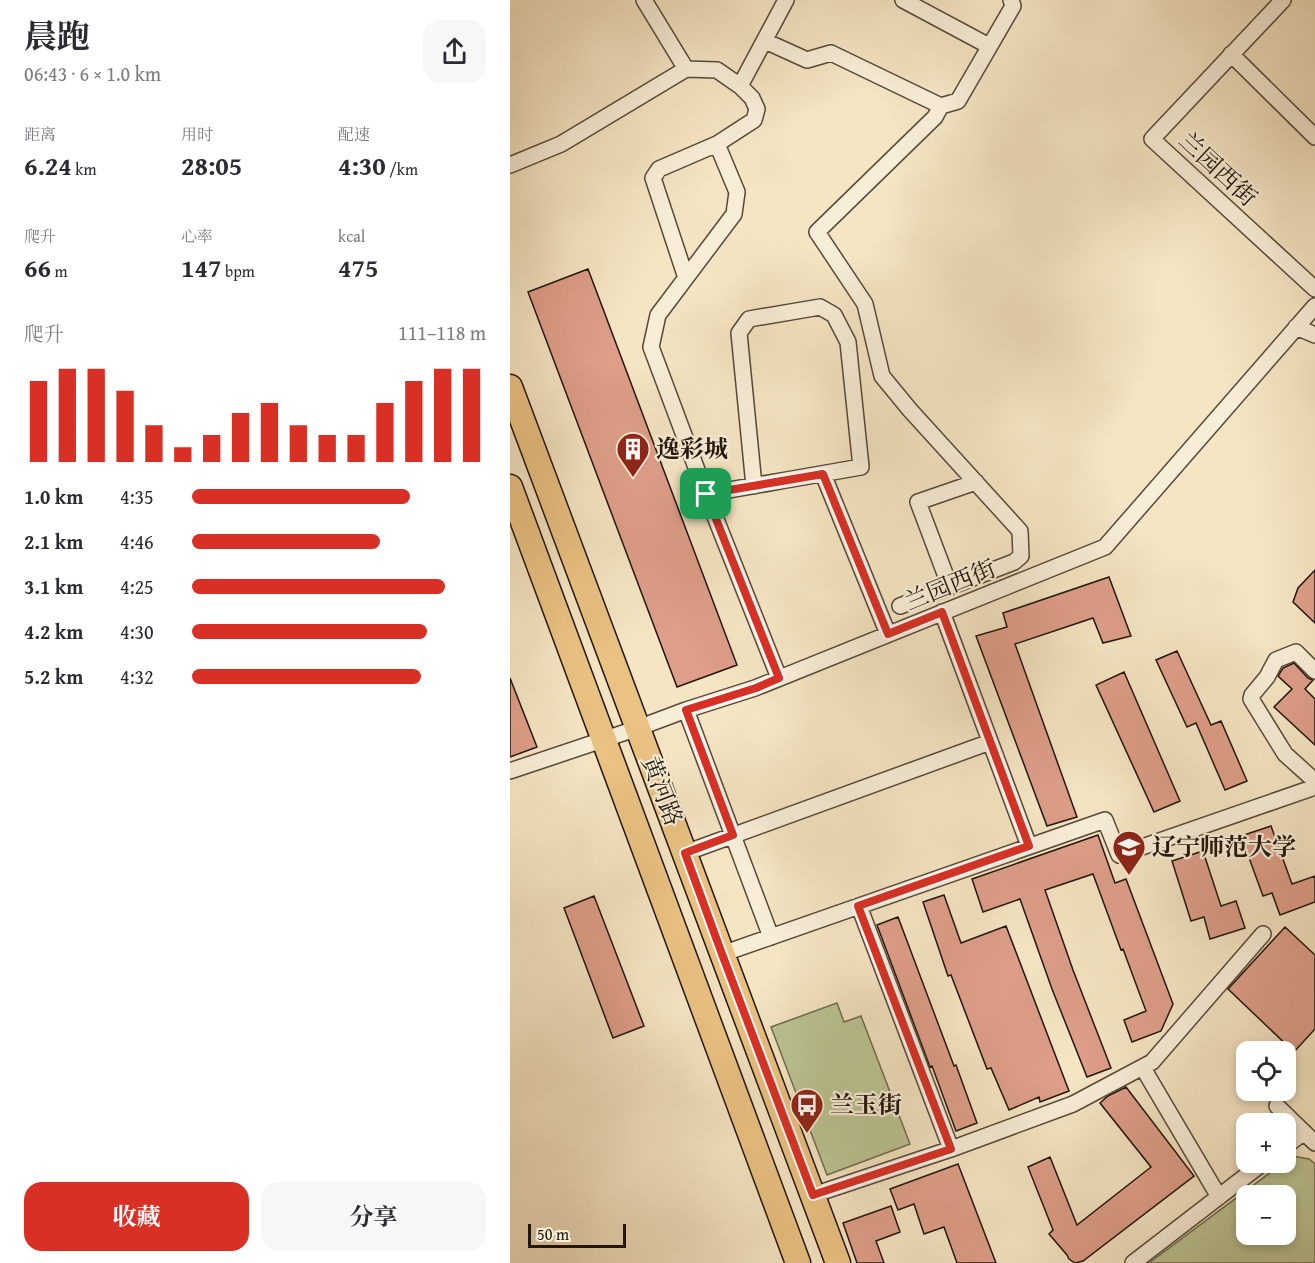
<!DOCTYPE html>
<html lang="zh">
<head>
<meta charset="utf-8">
<style>
  :root { --surface:#fff; --page:#f7f7f7; --text:#2b2b33; --muted:#7c7c81; --accent:#d93025 }
  body { margin:0; font-family:"Gentium Book Plus","Noto Serif SC",serif; background:var(--page); color:var(--text); height:100vh; display:flex; flex-direction:column; font-size:22px; white-space:nowrap }
  * { box-sizing:border-box; margin:0 }
  p { font-size:20px; color:var(--muted) }
  .icon { flex:none; width:33px; height:33px; fill:none; stroke:currentColor; stroke-width:2; stroke-linecap:round; stroke-linejoin:round }
  .map { position:relative; flex:1; overflow:hidden }
  .side { display:flex; flex-direction:column; background:var(--surface); width:510px }
  .side>* { flex:none }
  .buttons { position:absolute; left:726px; top:1041px; display:grid; gap:12px }
  .buttons a { display:grid; place-items:center; width:60px; height:60px; border-radius:12px; background:var(--surface); box-shadow:0 3px 9px #0003; font-size:30px }
  .scale { position:absolute; left:18px; bottom:15px; width:98px; box-sizing:border-box; padding-left:6px; border:3px solid #21150c; border-top:0; font-size:16px; line-height:21px; white-space:nowrap; color:#21150c; -webkit-text-stroke:4px #f8eed8; paint-order:stroke }
  .pin { position:absolute; display:grid; place-items:center; width:51px; height:51px; color:#fff; margin:-26px; border-radius:12px; box-shadow:0 3px 9px #0006 }
  .round { display:grid; place-items:center; flex:none; width:63px; height:63px; border-radius:18px; background:var(--page) }
  .head { display:flex; align-items:center; justify-content:space-between; height:102px; padding:0 24px }
  h1 { font-size:33px; font-weight:700; line-height:45px }
  .metrics { display:grid; grid-template-columns:repeat(3,1fr); gap:9px; height:102px; padding:6px 24px }
  .metrics div { display:grid; align-content:center }
  .metrics b { font-size:26px; font-weight:700 }
  .metrics small { font-size:16px; font-weight:400 }
  .metrics p { font-size:16px }
  .chart { height:168px; padding:12px 24px }
  .chart p { display:flex; justify-content:space-between }
  .chart svg { width:100%; height:108px; margin-top:6px; stroke:var(--accent); stroke-width:6 }
  .action { display:flex; gap:12px; margin-top:auto; padding:12px 24px }
  .action a { flex:1; height:69px; border-radius:18px; background:var(--accent); color:#fff; font-size:24px; font-weight:700; line-height:69px; text-align:center }
  .action a+a { background:var(--page); color:var(--text) }
  ul { padding:0 24px; list-style:none; font-size:20px }
  li { display:grid; grid-template-columns:96px 72px 1fr; align-items:center; height:45px }
  li i { height:15px; border-radius:8px; background:var(--accent) }
  main { display:flex; flex:1; min-height:0 }
  .map>svg:first-child { display:block }
  .green { fill:#bcc493; stroke:#6e6c50; stroke-width:1.5; fill-rule:evenodd }
  .building { fill:#de9e88; stroke:#21150c; stroke-width:1.5 }
  .lines { fill:none; stroke-linecap:round; stroke-linejoin:round }
  .street-casing { stroke:#56493a; stroke-width:18 }
  .primary-casing { stroke:#21150c; stroke-width:27 }
  .street { stroke:#f8eed8; stroke-width:15 }
  .primary { stroke:#eac282; stroke-width:24 }
  .route-casing { stroke:#fff; stroke-width:12 }
  .route { stroke:#d93025; stroke-width:8 }
  .labels { text-anchor:middle; stroke-width:4.5; stroke-linejoin:round; paint-order:stroke }
  .street-label { font-size:24px; fill:#21150c; stroke:#f8eed8 }
  .poi-label { font-size:24px; font-weight:bold; fill:#21150c; stroke:#f8eed8; text-anchor:start }
</style>
</head>
<body>
<main>
<section class="side">
<div class="head"><div><h1>晨跑</h1><p>06:43 · 6 × 1.0 km</p></div><a class="round"><svg class="icon" aria-label="share" viewBox="0 0 24 24"><path d="M12 15V3M7 8l5-5 5 5M5 13v7h14v-7"/></svg></a></div>
<div class="metrics">
<div><p>距离</p><b>6.24<small> km</small></b></div>
<div><p>用时</p><b>28:05</b></div>
<div><p>配速</p><b>4:30<small> /km</small></b></div>
</div>
<div class="metrics">
<div><p>爬升</p><b>66<small> m</small></b></div>
<div><p>心率</p><b>147<small> bpm</small></b></div>
<div><p>kcal</p><b>475</b></div>
</div>
<div class="chart"><p><span>爬升</span>111–118 m</p>
<svg viewBox="0 0 160 44" preserveAspectRatio="none"><path d="M5 44V11M15 44V6M25 44V6M35 44V15M45 44V29M55 44V38M65 44V33M75 44V24M85 44V20M95 44V29M105 44V33M115 44V33M125 44V20M135 44V11M145 44V6M155 44V6"/></svg>
</div>
<ul>
<li><b>1.0 km</b>4:35<i style="width:74%"></i></li>
<li><b>2.1 km</b>4:46<i style="width:64%"></i></li>
<li><b>3.1 km</b>4:25<i style="width:86%"></i></li>
<li><b>4.2 km</b>4:30<i style="width:80%"></i></li>
<li><b>5.2 km</b>4:32<i style="width:78%"></i></li>
</ul>
<div class="action"><a>收藏</a><a>分享</a></div>
</section>
<div class="map">
<svg width="805" height="1263" viewBox="0 0 805 1263">
  <rect width="100%" height="100%" fill="#f5e5c3"/>
  <filter id="stains"><feTurbulence type="fractalNoise" baseFrequency=".00333" numOctaves="4"/><feColorMatrix values="0 0 0 0 .2 0 0 0 0 .09 0 0 0 0 .02 0 0 0 .5 -.17"/></filter>
  <radialGradient id="worn" r=".72"><stop offset=".6" stop-color="#630" stop-opacity="0"/><stop offset="1" stop-color="#630" stop-opacity=".3"/></radialGradient>
  <!-- green -->
  <path class="green" d="M327,1003L334,1022L351,1016L400,1144L317,1175L261,1027Z
    M782,1156L799,1159L805,1164V1263H639L773,1163L776,1162V1161ZM736,1196H776V1234H736Z"/>
  <!-- building -->
  <path class="building" d="M78,269L227,665L167,687L18,292Z
    M805,570V623L783,602L788,588Z
    M599,577L621,636L593,643L583,618L505,644L567,817L537,826L466,636L497,627L493,613Z
    M667,651L701,725L711,721L737,781L715,790L686,723L677,727L646,660Z
    M784,663L798,678L803,680L795,689L805,699V745L764,707L782,689L768,676L773,668Z
    M614,672L670,801L644,812L586,685Z
    M0,678L27,747L0,757Z
    M761,826L782,884L805,876V902L770,915L762,893L753,896L731,836Z
    M588,835L605,883L616,879L663,1004L651,1031L622,1042L614,1020L636,1011L613,949L611,950L583,874L535,890L563,970L601,1068L577,1077L542,989L510,899L473,912L462,879Z
    M693,851L711,906L726,901L735,928L700,939L694,917L681,921L662,861Z
    M434,895L451,943L496,926L559,1091L530,1102L529,1097L499,1110L481,1068L477,1069L441,975L438,976L413,902Z
    M84,896L134,1026L103,1038L54,908Z
    M388,917L444,1066L446,1065L467,1123L446,1131L422,1066L420,1067L367,925Z
    M775,927L805,955V1029L784,1052L718,989Z
    M616,1087L684,1176L573,1261L565,1263L559,1259L557,1255L539,1234L543,1230L518,1167L540,1157L567,1225L641,1167L590,1103L598,1096Z
    M448,1164L486,1263H447L434,1227L414,1234L404,1204L388,1210L380,1189Z
    M381,1206L390,1232L366,1241L374,1263H347L333,1223Z"/>
  <g class="lines">
    <defs>
      <path id="street" d="M134,0L176,69
        M393,0L479,46
        M773,0L642,139L805,289
        M255,41L297,60L321,53L431,106
        M721,54L805,137
        M230,86L276,0
        M207,144L227,192L224,214L148,315L141,347L196,494L269,678
        M0,165L51,144L176,69L207,70L230,86L242,98L247,109L244,120L207,144L149,169L143,178L176,278
        M786,327L805,335
        M313,474L378,634
        M196,494C248,485 299,476 351,467L338,342L324,315L310,307L239,319L229,333L244,486
        M440,587L408,502L466,482
        M390,606L504,562L511,556L510,531L400,410L372,376L355,304L307,232L425,117L431,106L448,101L503,6L501,0
        M432,612L519,846
        M805,671L786,652L766,660L757,677L742,695L741,699L775,754L805,781
        M176,710L261,937
        M0,771L128,728L176,710L245,688L595,547L805,306
        M175,853L480,742
        M349,906L441,1149
        M212,954L595,820L609,855L805,787
        M633,1068L709,1197
        M767,1106L805,1143
        M776,1146L794,1132
        M303,1195L441,1149L563,1104L642,1062L753,934
        M623,1263L754,1162"/>
      <path id="primary" d="M0,387L328,1263
        M0,487L288,1263"/>
    </defs>
    <!-- street casing -->
    <use href="#street" class="street-casing"/>
    <!-- primary casing -->
    <use href="#primary" class="primary-casing"/>
    <!-- street -->
    <use href="#street" class="street"/>
    <!-- primary -->
    <use href="#primary" class="primary"/>
  </g>
  <g class="lines">
    <defs>
      <path id="route" d="M313,474L378,634L432,612L519,846L348,906L441,1149L303,1195L212,954L175,853L223,835L176,710L246,688L269,678L196,494Z"/>
    </defs>
    <!-- route casing -->
    <use href="#route" class="route-casing"/>
    <!-- route -->
    <use href="#route" class="route"/>
  </g>
  <!-- icons -->
  <defs>
    <symbol id="building-pin" viewBox="-11 -11 22 30"><path d="M0 17L-7.5 6A9.5 9.5 0 1 1 7.5 6Z" fill="#8f2418" stroke="#f8eed8"/><path d="M-4-6H4V6H1V3H-1V6H-4ZM-2.5-4.3h1.7v1.8h-1.7ZM.8-4.3h1.7v1.8H.8ZM-2.5-1h1.7V.8h-1.7ZM.8-1h1.7V.8H.8Z" fill="#fff"/></symbol>
    <symbol id="university-pin" viewBox="-11 -11 22 30"><path d="M0 17L-7.5 6A9.5 9.5 0 1 1 7.5 6Z" fill="#8f2418" stroke="#f8eed8"/><path d="M0-5L7-2L0 1L-7-2ZM-4 1L0 2.5L4 1V4Q0 6-4 4Z" fill="#fff"/></symbol>
    <symbol id="bus-pin" viewBox="-11 -11 22 30"><path d="M0 17L-7.5 6A9.5 9.5 0 1 1 7.5 6Z" fill="#8f2418" stroke="#f8eed8"/><path d="M-5-6H5V4H4V6H2V4H-2V6H-4V4H-5ZM-3.5-4V0h7V-4ZM-3.5 1.2v1.5H-2V1.2ZM2 1.2v1.5H3.5V1.2Z" fill="#fff"/></symbol>
  </defs>
  <g fill-rule="evenodd">
    <use href="#building-pin" x="104" y="430" width="38" height="52"/>
    <use href="#university-pin" x="600" y="828" width="38" height="52"/>
    <use href="#bus-pin" x="278" y="1086" width="38" height="52"/>
  </g>
  <g class="labels">
    <!-- street labels -->
    <g class="street-label">
      <text transform="translate(708 169) rotate(43)" y="8">兰园西街</text>
      <text transform="translate(440 585) rotate(-22)" y="8">兰园西街</text>
      <text transform="translate(152 791) rotate(69)" y="8">黄河路</text>
    </g>
    <!-- poi labels -->
    <g class="poi-label">
      <text x="146" y="457">逸彩城</text>
      <text x="642" y="855">辽宁师范大学</text>
      <text x="320" y="1113">兰玉街</text>
    </g>
  </g>
  <rect width="100%" height="100%" filter="url(#stains)"/>
  <rect width="100%" height="100%" fill="url(#worn)"/>
</svg>
<div class="buttons">
<a><svg class="icon" aria-label="locate" viewBox="0 0 24 24"><circle cx="12" cy="12" r="6"/><path d="M12 2v4M12 18v4M2 12h4M18 12h4"/></svg></a>
<a>+</a>
<a>−</a>
</div>
<div class="scale">50 m</div>
<div class="pin" style="left:196px;top:494px;background:#1e9e55"><svg class="icon" aria-label="arrive" viewBox="0 0 24 24"><path d="M6 21V4h12l-3 4 3 4H6"/></svg></div>
</div>
</main>
</body>
</html>
